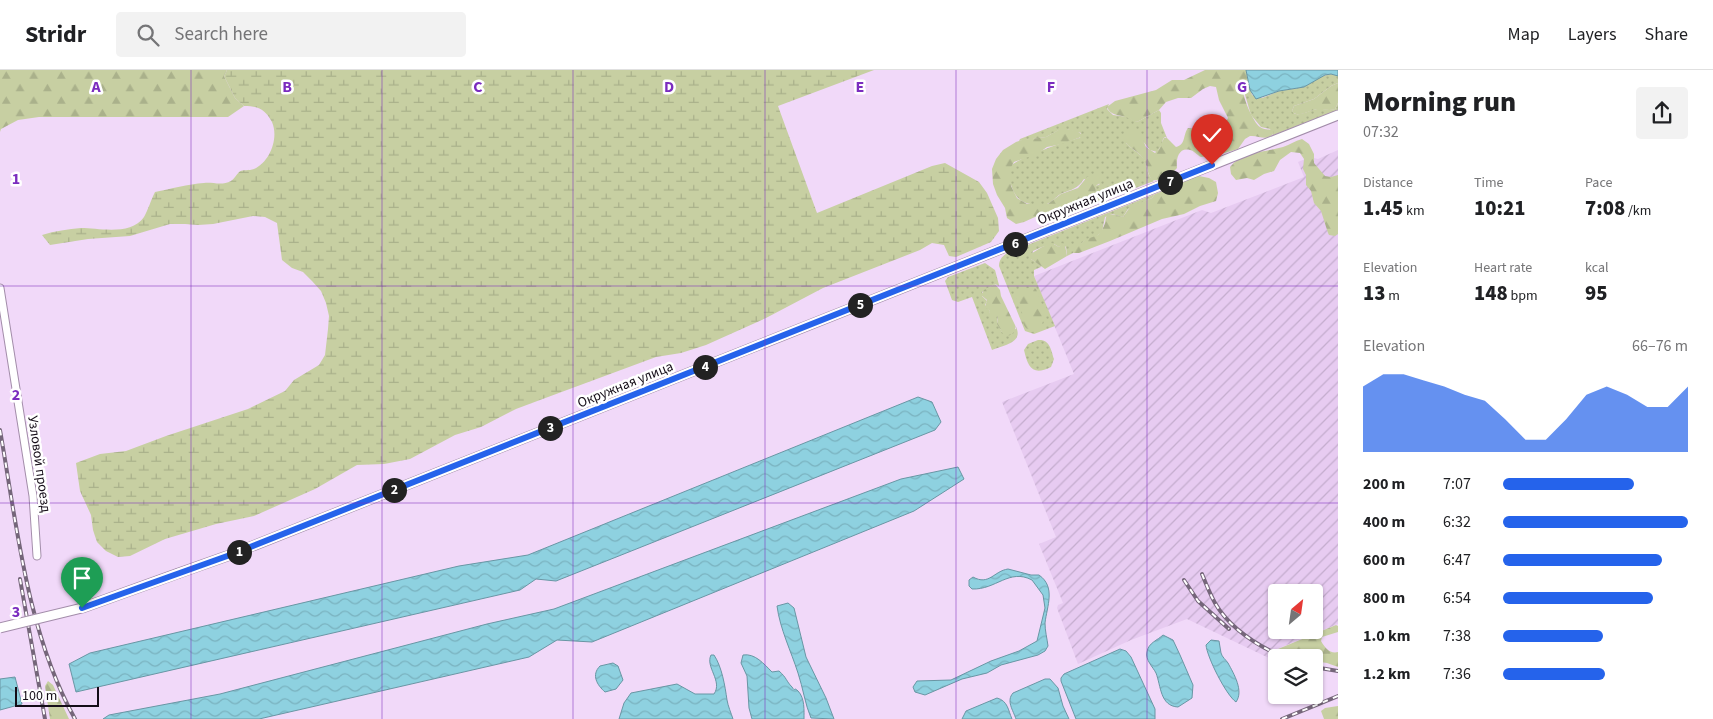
<!DOCTYPE html>
<html lang="en">
<head>
<meta charset="utf-8">
<style>
  :root { --surface:#fff; --page:#f2f2f2; --text:#202124; --muted:#757577; --line:#e0e0e0; --accent:#2563eb }
  body { margin:0; font-family:"Source Sans 3",sans-serif; background:var(--page); color:var(--text); height:100vh; display:flex; flex-direction:column; font-size:19px; white-space:nowrap }
  * { box-sizing:border-box; margin:0 }
  p { font-size:16px; color:var(--muted) }
  .icon { flex:none; width:28px; height:28px; fill:none; stroke:currentColor; stroke-width:2; stroke-linecap:round; stroke-linejoin:round }
  .map { position:relative; flex:1; overflow:hidden }
  .details { display:flex; flex-direction:column; background:var(--surface); width:375px }
  .details>* { flex:none }
  .needle { width:32px; rotate:29deg }
  .tools { position:absolute; left:1268px; top:514px; display:grid; gap:10px }
  .tools a { display:grid; place-items:center; width:55px; height:55px; border-radius:5px; background:var(--surface); box-shadow:0 1px 4px #0004; font-size:25px }
  .scale { position:absolute; left:15px; bottom:12px; width:84px; box-sizing:border-box; padding-left:5px; border:2px solid #140c17; border-top:0; font-size:14px; line-height:18px; white-space:nowrap; color:#140c17; -webkit-text-stroke:4px #fff; paint-order:stroke }
  .pin { position:absolute; display:grid; place-items:center; width:42px; height:42px; color:#fff; margin:-51px -21px; border-radius:50% 50% 50% 0; rotate:-45deg; box-shadow:0 0 5px #0007 }
  .pin .icon { rotate:45deg }
  .km { position:absolute; width:25px; height:25px; margin:-12px; border-radius:50%; background:#222; color:#fff; font-size:14px; line-height:25px; text-align:center }
  .round { display:grid; place-items:center; flex:none; width:52px; height:52px; border-radius:5px; background:var(--page) }
  .summary { display:flex; align-items:center; justify-content:space-between; height:85px; padding:0 25px }
  h1 { font-size:28px; font-weight:800; line-height:38px }
  .stats { display:grid; grid-template-columns:repeat(3,1fr); gap:8px; height:85px; padding:5px 25px }
  .stats div { display:grid; align-content:center }
  .stats b { font-size:21px; font-weight:800 }
  .stats small { font-size:14px; font-weight:400 }
  .stats p { font-size:14px }
  .chart { height:140px; padding:10px 25px }
  .chart p { display:flex; justify-content:space-between }
  .chart svg { width:100%; height:90px; margin-top:5px; fill:var(--accent); opacity:.7 }
  ul { padding:0 25px; list-style:none; font-size:16px }
  li { display:grid; grid-template-columns:80px 60px 1fr; align-items:center; height:38px }
  li i { height:12px; border-radius:6px; background:var(--accent) }
  header { display:flex; align-items:center; gap:30px; box-sizing:border-box; height:70px; padding:0 25px; background:var(--surface); border-bottom:1px solid var(--line) }
  header strong { font-size:24px }
  nav { display:flex; gap:28px; margin-inline-start:auto; font-size:18px }
  .search { width:350px; height:45px; background:var(--page); display:flex; align-items:center; gap:12px; box-sizing:border-box; padding:0 18px; border-radius:5px; color:var(--muted); font-size:19px }
  main { display:flex; flex:1; min-height:0 }
  .map>svg:first-child { display:block }
  .industrial { fill:url(#industrial-furrows); fill-rule:evenodd }
  .grass { fill:url(#grass-dots) }
  .forest { fill:url(#forest-firs) }
  .wetland { fill:url(#wetland-marsh) }
  .water { fill:url(#water-waves); stroke:#6996a4 }
  .lines { fill:none; stroke-linecap:round; stroke-linejoin:round }
  .minor-casing { stroke:#a38daa; stroke-width:9 }
  .major-casing { stroke:#a38daa; stroke-width:11 }
  .minor { stroke:#fff; stroke-width:7 }
  .major { stroke:#fff; stroke-width:9 }
  .rail-casing { stroke:#75667a; stroke-width:4 }
  .rail { stroke:#fff; stroke-width:2; stroke-dasharray:5.5; stroke-linecap:butt }
  .major-bridge-casing { stroke:#a38daa; stroke-width:11; stroke-linecap:butt }
  .major-bridge { stroke:#fff; stroke-width:9 }
  .route-casing { stroke:#fff; stroke-width:10 }
  .route { stroke:#2563eb; stroke-width:6 }
  .grid { fill:none; stroke:#7b2cbf; stroke-width:1; stroke-opacity:0.55 }
  .labels { text-anchor:middle; stroke-width:5; stroke-linejoin:round; paint-order:stroke }
  .street-label { font-size:14px; fill:#140c17; stroke:#fff }
  .grid-label { font-size:16px; text-anchor:middle; font-weight:bold; fill:#7b2cbf; stroke:#fff; stroke-width:5; stroke-linejoin:round; paint-order:stroke }
</style>
</head>
<body>
<header>
<strong>Stridr</strong>
<div class="search"><svg class="icon" aria-label="search" viewBox="0 0 24 24"><circle cx="10" cy="10" r="6"/><path d="M15 15l6 6"/></svg>Search here</div>
<nav><a>Map</a><a>Layers</a><a>Share</a></nav>
</header>
<main>
<div class="map">
<svg width="1338" height="649" viewBox="0 0 1338 649">
  <defs>
    <pattern id="industrial-furrows" width="10" height="10" patternUnits="userSpaceOnUse" patternTransform="scale(1.25)"><rect width="10" height="10" fill="#e7cbf1"/><path d="M-1 1l2-2M0 10L10 0M9 11l2-2" fill="none" stroke="#c5adce"/></pattern>
    <pattern id="grass-dots" width="8" height="8" patternUnits="userSpaceOnUse" patternTransform="scale(1.25)"><rect width="8" height="8" fill="#c7cfa2"/><path d="M2 2h.1M6 6h.1" fill="none" stroke="#aab18b" stroke-width="1.8" stroke-linecap="round"/></pattern>
    <pattern id="forest-firs" width="22" height="20" patternUnits="userSpaceOnUse" patternTransform="scale(1.25)"><rect width="22" height="20" fill="#c7cfa2"/><path d="M5 1l3.5 6h-7zM16 11l3.5 6h-7z" fill="#aab18b"/></pattern>
    <pattern id="wetland-marsh" width="20" height="14" patternUnits="userSpaceOnUse" patternTransform="scale(1.25)"><rect width="20" height="14" fill="#c7cfa2"/><path d="M1 5h8M5 5V1M11 12h8M15 12V8" fill="none" stroke="#aab18b"/></pattern>
    <pattern id="water-waves" width="16" height="10" patternUnits="userSpaceOnUse" patternTransform="scale(1.25)"><rect width="16" height="10" fill="#8ed1e0"/><path d="M0 5q4-4 8 0t8 0" fill="none" stroke="#7ab2bf"/></pattern>
  </defs>
  <rect width="100%" height="100%" fill="#f1d9f9"/>
  <!-- industrial -->
  <path class="industrial" d="M1338,80V554L1277,579L1271,589L1187,549L1131,570L1078,594L1057,538L1058,535L1063,533L1039,474L1056,467L1002,332L1074,304L1034,206L1202,140L1211,143L1304,107L1298,92L1310,87L1318,89ZM1276,522H1314V560H1276Z"/>
  <!-- grass -->
  <path class="grass" d="M1331,4L1338,6V13L1331,16L1314,29L1294,36L1292,41L1295,44C1304,45 1309,40 1317,39C1323,38 1328,41 1335,39L1338,33V40L1271,66L1273,65L1270,59L1261,57L1251,45L1243,18L1248,9L1252,25L1262,28L1279,21L1304,17L1319,7Z
    M1109,34L1107,39L1113,45L1128,47L1137,52L1159,40L1161,43V53L1167,68L1165,67L1163,69L1162,74L1157,82L1150,80L1142,70L1126,73C1131,79 1139,82 1144,89C1148,97 1146,105 1154,111L1091,135L1093,132L1096,116L1100,114L1084,109C1076,121 1070,119 1059,125C1055,128 1051,133 1047,134C1028,136 1017,134 1011,115C1009,110 1008,101 1011,96C1015,89 1071,69 1080,68L1081,63L1066,59L1059,60L1046,67L1019,71L1020,69Z
    M1155,124L1152,128L1128,139L1123,147L1112,144L1105,147L1102,162L1094,168L1084,171L1073,183L1067,186L1066,177L1063,174L1059,177L1054,174L1042,177L1033,181L1031,189L1040,195L1041,197L1034,200V206L1055,256L1034,264L1025,261L999,196C999,189 1003,186 1007,183Z
    M985,193L995,200L999,215V216L995,214L982,222V226L987,231L985,235L990,241L989,246H998L997,253L1002,262L1016,259L1015,255C1025,272 1005,275 992,280L972,227L958,232L952,230L945,211L948,207Z
    M1038,270C1050,269 1051,280 1054,289L1051,297C1033,306 1028,298 1024,280L1028,274Z"/>
  <!-- forest -->
  <path class="forest" d="M0,0H227L224,6L235,28L244,36L228,47H39L18,50L1,59L0,62Z
    M1205,0H1246L1248,9C1246,11 1244,13 1243,16C1241,24 1253,52 1260,57C1264,60 1268,59 1272,60L1274,63C1267,72 1259,65 1250,66L1245,69L1238,79L1218,85L1201,87C1197,85 1193,80 1190,80C1178,77 1176,90 1177,98C1171,105 1161,112 1152,110C1147,104 1148,97 1144,90C1140,82 1131,79 1126,73C1124,67 1127,61 1133,59L1139,61L1146,77L1155,83L1159,79L1164,68H1167L1176,77C1186,75 1183,64 1188,58L1196,59C1207,47 1210,54 1225,54L1228,48L1219,30L1216,17L1210,16L1203,19L1191,28H1178L1166,32L1159,40L1137,52C1133,51 1130,48 1125,47C1117,44 1111,46 1107,37L1115,31L1156,20L1172,10H1184Z
    M1338,13V33L1335,39C1329,41 1324,39 1318,39C1308,40 1303,47 1293,43L1292,41L1294,36L1314,29L1331,16Z
    M1062,58L1077,61L1084,66L1062,74L1047,77L1037,84L1014,92L1010,99L1011,116L1017,128L1027,134H1048L1061,124L1078,118L1087,107L1098,104L1102,111L1096,116L1095,129L1091,135L1065,147L1054,149L1047,147H1035L1024,152L1016,154L1007,148L1005,138L997,125L993,114L992,99L996,89L1003,80L1016,72L1022,70L1046,67Z
    M1302,69L1309,74L1314,84V93L1325,106L1331,107L1338,105V164L1335,166L1329,165L1328,163L1321,141L1314,133L1311,121L1306,115V105L1303,99L1304,89L1300,83L1291,82L1280,90L1274,101L1264,104L1254,110L1247,108L1236,110L1231,104L1230,97C1242,82 1266,82 1283,77C1289,75 1295,71 1302,69Z
    M1199,106L1209,108L1216,112L1218,123L1216,131L1200,136L1184,144L1162,149L1110,171L1079,183H1073L1075,176C1081,175 1081,173 1085,170C1091,166 1098,168 1102,160C1110,147 1099,140 1123,147L1130,137L1152,128L1155,124C1170,118 1183,110 1199,106Z
    M1052,173L1059,177L1062,173L1065,175L1067,186L1045,199L1031,189L1029,185L1042,177Z
    M995,214L1000,220L1001,226L1015,255C1016,260 1014,264 1008,266L1003,264L997,254L998,246H988L990,241L985,237L987,230L981,225L984,220Z
    M1032,217L1036,219L1045,244L1041,258L1032,262C1019,256 1024,247 1021,236C1020,233 1016,228 1014,225L1018,219L1029,218Z
    M1336,555L1338,556V562L1322,567L1321,571C1325,578 1330,584 1338,582V597L1327,593L1314,591V588C1302,588 1286,591 1278,579Z
    M48,611L53,615L69,649H50L45,616Z
    M1338,636V649H1324L1321,641L1325,638Z"/>
  <!-- wetland -->
  <path class="wetland" d="M227,0H874L778,36L817,143L932,96L945,93L979,112L987,123L998,148L999,161L991,172L956,187L949,186L944,175L932,173L920,180L823,218L766,248L706,275L681,283L656,287L540,330L516,339L481,357L455,365L410,389L384,394L357,395L315,419L254,446L216,454L165,469L130,486L118,487L106,481L97,472L93,460L91,445L80,421L76,393L100,384L126,381L166,366L248,339L285,321L294,310L319,295L325,285L328,259L329,246L326,233L321,221L312,211L303,202L292,198L282,190L277,153L265,147L253,146L213,154L198,155L185,154H170L130,166L88,169L50,175L42,165C55,161 68,159 81,158C99,158 131,166 144,147C148,140 151,130 155,122C171,119 188,114 204,113C213,112 222,116 231,111C234,109 236,105 239,102C243,99 249,101 254,99C270,92 279,68 272,52C265,39 258,36 244,36L235,28L224,6Z"/>
  <!-- water -->
  <path class="water" d="M1246,0H1338V6L1331,4L1325,5L1304,17L1279,21L1256,29L1250,20Z
    M918,327L932,332L941,352L935,360L556,511L536,509L520,520L76,622L69,594L90,583L459,496L528,485Z
    M958,397L964,409L914,441L592,572L557,570L529,587L259,649H103L109,645L220,624L487,554L554,539L901,409Z
    M1008,499L1031,505H1039C1056,517 1047,536 1045,553C1045,561 1047,568 1048,576L1045,581L1038,585L1001,595L987,603L962,609L925,625L915,622L913,617L917,611L951,610L991,591L1019,581L1037,571L1045,538L1043,525L1032,510C1009,498 996,520 972,519L969,516V510L973,507C989,516 994,501 1008,499Z
    M788,533L794,538L806,587L826,628L834,649L811,648C805,634 803,618 798,603C791,581 780,559 777,536Z
    M1163,565L1173,570L1180,585L1193,615L1192,628L1178,637C1160,636 1161,616 1156,603C1153,597 1145,590 1147,582C1148,573 1158,570 1163,565Z
    M1211,570L1219,571C1220,575 1220,579 1221,583C1222,587 1226,590 1228,593C1234,604 1244,621 1236,632C1226,625 1207,587 1206,575Z
    M1120,579L1126,581L1131,587L1155,639V649H1076L1061,611V608L1064,604Z
    M711,585H714C722,597 725,616 727,630C728,636 731,643 733,649H619L624,633L631,623L677,614L695,624H714C723,611 705,597 711,585Z
    M743,585C755,583 764,594 772,602L779,601C787,608 786,611 792,617C796,623 793,616 798,621C805,628 804,641 804,649H752L749,638L747,606L741,593Z
    M613,593L618,596L623,610L616,619L605,622C597,615 591,605 600,596Z
    M15,607L22,634L0,640V609Z
    M1045,609H1050L1058,618L1063,636L1069,649H1016C1013,640 1006,631 1013,623Z
    M997,628C1008,631 1008,640 1012,649H962L966,641Z"/>
  <g class="lines">
    <defs>
      <path id="minor" d="M0,218L33,426L37,486"/>
      <path id="major" d="M179,503L230,485L1338,45"/>
    </defs>
    <!-- minor casing -->
    <use href="#minor" class="minor-casing"/>
    <!-- major casing -->
    <use href="#major" class="major-casing"/>
    <!-- minor -->
    <use href="#minor" class="minor"/>
    <!-- major -->
    <use href="#major" class="major"/>
    <defs>
      <path id="rail" d="M0,360C17,456 27,563 75,649
        M1202,504C1206,514 1210,524 1215,533C1230,559 1258,576 1285,588
        M20,509L45,649
        M1184,510L1198,531L1229,559
        M1314,597L1338,601
        M1282,649L1338,626"/>
    </defs>
    <!-- rail casing -->
    <use href="#rail" class="rail-casing"/>
    <!-- rail -->
    <use href="#rail" class="rail"/>
    <defs>
      <path id="major-bridge" d="M0,558L82,538L179,503"/>
    </defs>
    <!-- major-bridge casing -->
    <use href="#major-bridge" class="major-bridge-casing"/>
    <!-- major-bridge -->
    <use href="#major-bridge" class="major-bridge"/>
  </g>
  <g class="lines">
    <defs>
      <path id="route" d="M82,538L230,485L1212,95"/>
    </defs>
    <!-- route casing -->
    <use href="#route" class="route-casing"/>
    <!-- route -->
    <use href="#route" class="route"/>
  </g>
  <!-- grid -->
  <path class="grid" d="M191,0V649M382,0V649M573,0V649M765,0V649M956,0V649M1147,0V649M0,216H1338M0,433H1338"/>
  <g class="labels">
    <!-- street labels -->
    <g class="street-label">
      <text transform="translate(1085 131) rotate(-22)" y="5">Окружная улица</text>
      <text transform="translate(625 314) rotate(-22)" y="5">Окружная улица</text>
      <text transform="translate(40 394) rotate(82)" y="5">Узловой проезд</text>
    </g>
  </g>
  <g class="grid-label">
    <text x="96" y="22">A</text>
    <text x="287" y="22">B</text>
    <text x="478" y="22">C</text>
    <text x="669" y="22">D</text>
    <text x="860" y="22">E</text>
    <text x="1051" y="22">F</text>
    <text x="1242" y="22">G</text>
    <text x="16" y="114">1</text>
    <text x="16" y="330">2</text>
    <text x="16" y="547">3</text>
  </g>
</svg>
<div class="tools">
<a><svg class="needle" viewBox="-14 -14 28 28"><path d="M0-13l5 13h-10z" fill="#e53935"/><path d="M0 13l5-13h-10z" fill="#757577"/></svg></a>
<a><svg class="icon" aria-label="layers" viewBox="0 0 24 24"><path d="M12 4l9 5-9 5-9-5zM3 14l9 5 9-5"/></svg></a>
</div>
<div class="scale">100 m</div>
<div class="pin" style="left:82px;top:538px;background:#1e9e55"><svg class="icon" aria-label="arrive" viewBox="0 0 24 24"><path d="M6 21V4h12l-3 4 3 4H6"/></svg></div>
<div class="pin" style="left:1212px;top:95px;background:#d93025"><svg class="icon" aria-label="check" viewBox="0 0 24 24"><path d="M5 12l5 5 9-10"/></svg></div>
<b class="km" style="left:239px;top:482px">1</b>
<b class="km" style="left:394px;top:420px">2</b>
<b class="km" style="left:550px;top:358px">3</b>
<b class="km" style="left:705px;top:297px">4</b>
<b class="km" style="left:860px;top:235px">5</b>
<b class="km" style="left:1015px;top:174px">6</b>
<b class="km" style="left:1170px;top:112px">7</b>
</div>
<section class="details">
<div class="summary"><div><h1>Morning run</h1><p>07:32</p></div><a class="round"><svg class="icon" aria-label="share" viewBox="0 0 24 24"><path d="M12 15V3M7 8l5-5 5 5M5 13v7h14v-7"/></svg></a></div>
<div class="stats">
<div><p>Distance</p><b>1.45<small> km</small></b></div>
<div><p>Time</p><b>10:21</b></div>
<div><p>Pace</p><b>7:08<small> /km</small></b></div>
</div>
<div class="stats">
<div><p>Elevation</p><b>13<small> m</small></b></div>
<div><p>Heart rate</p><b>148<small> bpm</small></b></div>
<div><p>kcal</p><b>95</b></div>
</div>
<div class="chart"><p><span>Elevation</span>66–76 m</p>
<svg viewBox="0 0 160 44" preserveAspectRatio="none"><path d="M0 44V12L10 6L20 6L30 9L40 12L50 16L60 19L70 28L80 38L90 38L100 28L110 16L120 12L130 16L140 22L150 22L160 12V44z"/></svg>
</div>
<ul>
<li><b>200 m</b>7:07<i style="width:71%"></i></li>
<li><b>400 m</b>6:32<i style="width:100%"></i></li>
<li><b>600 m</b>6:47<i style="width:86%"></i></li>
<li><b>800 m</b>6:54<i style="width:81%"></i></li>
<li><b>1.0 km</b>7:38<i style="width:54%"></i></li>
<li><b>1.2 km</b>7:36<i style="width:55%"></i></li>
</ul>
</section>
</main>
</body>
</html>
